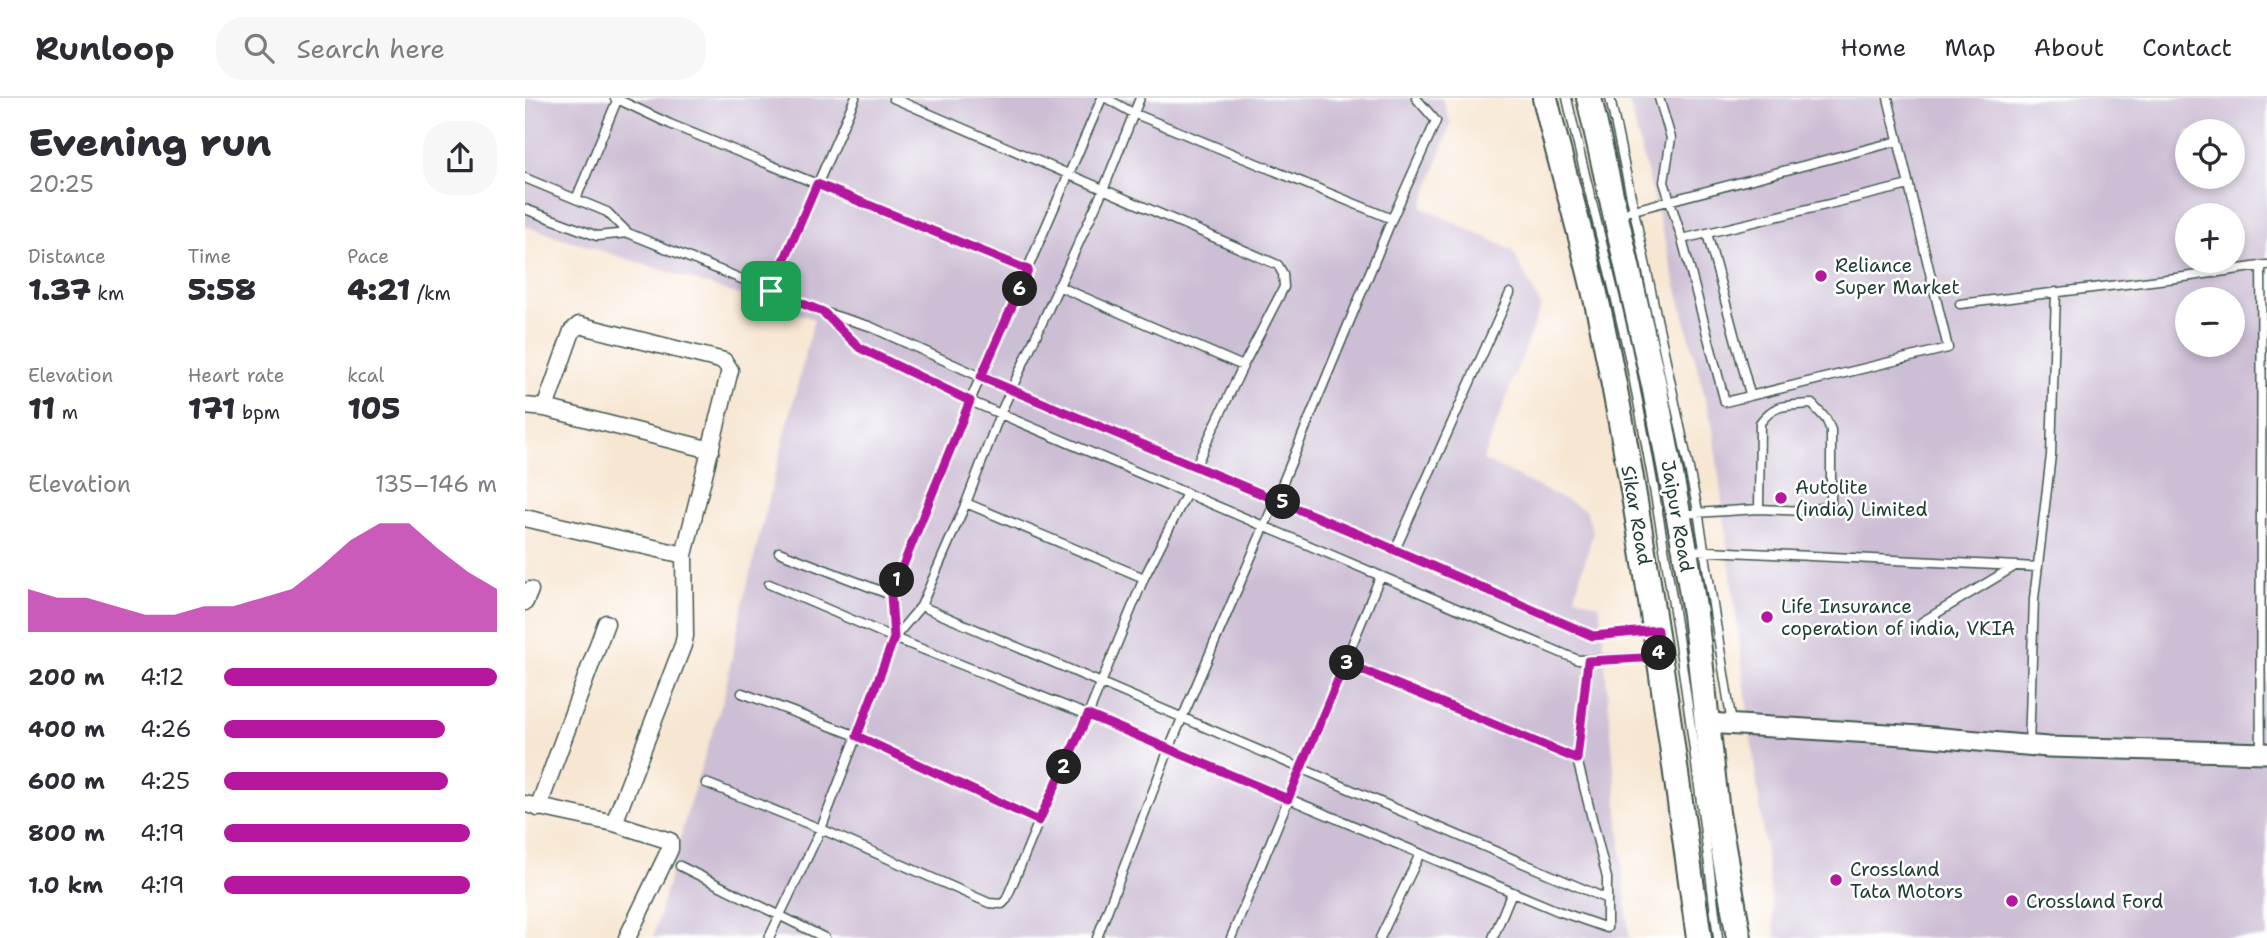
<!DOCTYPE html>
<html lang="en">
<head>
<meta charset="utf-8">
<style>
  :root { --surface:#fff; --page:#f7f7f7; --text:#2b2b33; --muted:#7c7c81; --line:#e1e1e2; --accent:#b5179e }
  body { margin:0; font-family:"Shantell Sans",sans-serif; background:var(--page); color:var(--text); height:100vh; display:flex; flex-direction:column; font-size:26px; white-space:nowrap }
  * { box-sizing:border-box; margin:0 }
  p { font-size:23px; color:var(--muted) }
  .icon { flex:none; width:38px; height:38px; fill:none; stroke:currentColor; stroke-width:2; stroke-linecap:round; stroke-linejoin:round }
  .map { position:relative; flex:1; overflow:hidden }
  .drawer { display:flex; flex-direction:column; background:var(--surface); width:525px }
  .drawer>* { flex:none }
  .tools { position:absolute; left:1650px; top:21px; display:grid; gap:14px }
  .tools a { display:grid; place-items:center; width:70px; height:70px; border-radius:50%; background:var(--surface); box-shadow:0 4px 10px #0003; font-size:35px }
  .pin { position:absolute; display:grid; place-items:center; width:60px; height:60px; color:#fff; margin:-30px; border-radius:14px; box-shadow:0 4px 10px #0006 }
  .km { position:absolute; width:35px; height:35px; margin:-18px; border-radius:50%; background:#222; color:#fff; font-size:19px; line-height:35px; text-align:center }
  .round { display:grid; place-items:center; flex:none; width:74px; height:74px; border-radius:28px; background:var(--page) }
  .head { display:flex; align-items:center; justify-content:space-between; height:119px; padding:0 28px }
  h1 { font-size:38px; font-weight:800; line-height:52px }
  .figures { display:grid; grid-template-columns:repeat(3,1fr); gap:10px; height:119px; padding:7px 28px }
  .figures div { display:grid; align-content:center }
  .figures b { font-size:30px; font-weight:800 }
  .figures small { font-size:19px; font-weight:400 }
  .figures p { font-size:19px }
  .chart { height:196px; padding:14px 28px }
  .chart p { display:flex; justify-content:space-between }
  .chart svg { width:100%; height:126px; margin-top:7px; fill:var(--accent); opacity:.7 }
  ul { padding:0 28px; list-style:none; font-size:23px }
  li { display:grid; grid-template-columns:112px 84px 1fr; align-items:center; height:52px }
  li i { height:18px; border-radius:9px; background:var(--accent) }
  header { display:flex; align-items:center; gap:42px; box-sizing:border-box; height:98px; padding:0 35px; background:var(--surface); border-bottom:2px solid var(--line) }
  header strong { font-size:33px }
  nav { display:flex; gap:38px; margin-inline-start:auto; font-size:24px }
  .search { width:490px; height:63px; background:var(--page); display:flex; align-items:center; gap:18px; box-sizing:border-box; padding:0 24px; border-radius:28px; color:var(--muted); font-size:26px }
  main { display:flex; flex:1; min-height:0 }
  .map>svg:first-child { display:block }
  .industrial { fill:#ccbed4; fill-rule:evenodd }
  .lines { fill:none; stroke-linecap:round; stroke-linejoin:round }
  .service-casing { stroke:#3f564c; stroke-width:11 }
  .minor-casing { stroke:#3f564c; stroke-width:19 }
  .tertiary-casing { stroke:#3f564c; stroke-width:23 }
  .primary-casing { stroke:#3f564c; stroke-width:28 }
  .service { stroke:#fff; stroke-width:8 }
  .minor { stroke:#fff; stroke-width:16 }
  .tertiary { stroke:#fff; stroke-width:19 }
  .primary { stroke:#fff; stroke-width:24 }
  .route-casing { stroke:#fff; stroke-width:14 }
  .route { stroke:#b5179e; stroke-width:9 }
  .poi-dot { fill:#b5179e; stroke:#fff; stroke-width:2.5 }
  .labels { text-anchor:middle; stroke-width:5; stroke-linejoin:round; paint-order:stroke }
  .poi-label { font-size:19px; fill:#1f3d34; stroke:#fff; text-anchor:start }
  .street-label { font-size:19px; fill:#1f3d34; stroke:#fff }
</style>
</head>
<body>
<header>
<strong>Runloop</strong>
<div class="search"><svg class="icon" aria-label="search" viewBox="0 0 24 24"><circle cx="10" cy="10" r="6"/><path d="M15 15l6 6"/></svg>Search here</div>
<nav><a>Home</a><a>Map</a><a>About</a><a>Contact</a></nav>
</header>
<main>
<section class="drawer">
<div class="head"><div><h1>Evening run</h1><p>20:25</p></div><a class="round"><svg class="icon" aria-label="share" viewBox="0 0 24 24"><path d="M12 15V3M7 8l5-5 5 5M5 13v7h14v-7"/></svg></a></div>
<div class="figures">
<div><p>Distance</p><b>1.37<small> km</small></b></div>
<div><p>Time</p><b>5:58</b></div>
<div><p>Pace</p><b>4:21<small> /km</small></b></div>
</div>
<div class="figures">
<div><p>Elevation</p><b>11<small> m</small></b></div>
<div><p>Heart rate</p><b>171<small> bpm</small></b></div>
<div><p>kcal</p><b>105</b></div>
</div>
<div class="chart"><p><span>Elevation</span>135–146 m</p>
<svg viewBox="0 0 160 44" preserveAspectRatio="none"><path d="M0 44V29L10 32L20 32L30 35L40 38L50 38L60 35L70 35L80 32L90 29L100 21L110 12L120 6L130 6L140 15L150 23L160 29V44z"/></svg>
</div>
<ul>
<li><b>200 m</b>4:12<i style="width:100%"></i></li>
<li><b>400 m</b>4:26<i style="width:81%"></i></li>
<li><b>600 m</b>4:25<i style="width:82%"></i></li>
<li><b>800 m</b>4:19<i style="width:90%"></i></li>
<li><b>1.0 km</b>4:19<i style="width:90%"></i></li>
</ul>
</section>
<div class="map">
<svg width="1742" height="840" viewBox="0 0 1742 840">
  <rect width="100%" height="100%" fill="#fff"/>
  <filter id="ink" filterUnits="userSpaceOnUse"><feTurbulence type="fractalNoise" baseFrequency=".0143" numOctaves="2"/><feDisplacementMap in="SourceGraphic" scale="14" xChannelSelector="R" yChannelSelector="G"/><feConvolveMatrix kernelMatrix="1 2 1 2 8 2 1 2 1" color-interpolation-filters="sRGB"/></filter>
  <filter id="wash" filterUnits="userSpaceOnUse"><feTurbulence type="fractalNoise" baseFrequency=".00686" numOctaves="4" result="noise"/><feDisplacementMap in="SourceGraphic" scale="28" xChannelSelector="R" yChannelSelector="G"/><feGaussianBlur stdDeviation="1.57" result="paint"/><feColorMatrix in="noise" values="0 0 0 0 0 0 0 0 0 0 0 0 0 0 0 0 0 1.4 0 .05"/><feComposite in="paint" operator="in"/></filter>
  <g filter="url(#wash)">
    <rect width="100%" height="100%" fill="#f7e6d2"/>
    <!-- industrial -->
    <path class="industrial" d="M0,0H917L926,25L897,109L987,152L1016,208L958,362L1061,412L1068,435L1050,498L1075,508L1104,840H128L164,707L199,598L218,504L289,221L0,128Z
      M1103,0H1742V840H1251L1188,331ZM1662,33H1708V79H1662ZM1662,117H1708V163H1662ZM1662,201H1708V247H1662Z"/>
  </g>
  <g filter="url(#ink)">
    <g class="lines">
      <defs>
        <path id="service" d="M90,0L145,26L503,172
          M368,0L753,167L758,176L759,189L718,268L671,367
          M581,0L608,15L867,121
          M1042,0C1062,90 1087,178 1106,268C1144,457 1170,649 1193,840
          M1085,0L1173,413L1207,626
          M1134,0L1146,40L1139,84L1157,141L1200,304L1423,250L1363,0
          M0,80L82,114L103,135L298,214L344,228L456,279L751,401L1068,538L1129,533
          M51,101L93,0
          M0,111L72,138L103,135
          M1105,113L1373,43
          M1182,135L1225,296
          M1157,141L1384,87
          M1736,168C1738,330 1734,492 1736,655
          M533,188L718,268
          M246,193L330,0
          M1435,206L1659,179L1742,167
          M300,217L335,250L445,303L1053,562L1132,559
          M441,405L619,480
          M1154,416L1234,411L1281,413L1306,408V332L1301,321L1287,306C1264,308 1250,304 1235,325L1234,411
          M870,452L985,195
          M1163,452L1513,469
          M254,454L366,497
          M244,486L369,540L563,617L1033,813L1082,830V780L1052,661L1064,563
          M396,508L1082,801
          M1397,524L1490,468
          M369,540L366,497L445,303L577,0
          M820,565L1052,661
          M217,595L332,638L514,723
          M1504,648L1509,501L1526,357L1531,194
          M181,685L296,731L464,805L477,806L481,802L514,723L563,617L619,480L662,395
          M155,768L300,840
          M244,840L296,731L369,540L396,508L441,405L475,316L579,90L615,0
          M572,840L644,651L751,401L867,121L911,23L891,0
          M706,840L855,479
          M855,840L895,756
          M968,840L987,794"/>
        <path id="minor" d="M0,308L20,310L186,352
          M20,310L47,233L54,227L199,263L205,272L159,457L160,538L158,547L89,725
          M0,420L159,457
          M0,504L5,492
          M0,706L89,725L145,743V751L102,840
          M13,710L81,525"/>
        <path id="tertiary" d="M1182,625L1395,638L1523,649L1742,655"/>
        <path id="primary" d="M1020,0C1038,76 1061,151 1077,227C1119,429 1145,635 1174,840
          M1064,0L1129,287L1160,452L1170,516L1192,715L1214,840"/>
      </defs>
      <!-- service casing -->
      <use href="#service" class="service-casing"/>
      <!-- minor casing -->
      <use href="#minor" class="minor-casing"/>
      <!-- tertiary casing -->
      <use href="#tertiary" class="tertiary-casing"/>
      <!-- primary casing -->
      <use href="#primary" class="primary-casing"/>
      <!-- service -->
      <use href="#service" class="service"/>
      <!-- minor -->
      <use href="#minor" class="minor"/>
      <!-- tertiary -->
      <use href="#tertiary" class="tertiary"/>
      <!-- primary -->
      <use href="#primary" class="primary"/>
    </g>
  </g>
  <g class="lines" filter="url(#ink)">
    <defs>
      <path id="route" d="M292,86L503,172L456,279L840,439L1068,538L1132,532L1135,559L1063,563L1052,661L820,565L763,701L563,617L514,723L332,638L369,540L366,497L445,303L335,250L298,214L246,193Z"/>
    </defs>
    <!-- route casing -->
    <use href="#route" class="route-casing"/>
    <!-- route -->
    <use href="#route" class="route"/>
  </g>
  <!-- markers -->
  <g class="poi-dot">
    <circle cx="1296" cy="178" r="7"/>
    <circle cx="1256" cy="400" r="7"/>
    <circle cx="1242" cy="519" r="7"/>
    <circle cx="1311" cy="782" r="7"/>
    <circle cx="1487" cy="803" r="7"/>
  </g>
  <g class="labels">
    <!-- poi labels -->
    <g class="poi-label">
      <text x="1310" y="174">Reliance<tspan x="1310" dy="22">Super Market</tspan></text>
      <text x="1270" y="396">Autolite<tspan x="1270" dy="22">(india) Limited</tspan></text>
      <text x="1256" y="515">Life Insurance<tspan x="1256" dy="22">coperation of india, VKIA</tspan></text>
      <text x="1325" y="778">Crossland<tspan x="1325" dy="22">Tata Motors</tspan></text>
      <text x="1501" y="810">Crossland Ford</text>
    </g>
    <!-- street labels -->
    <g class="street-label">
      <text transform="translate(1112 417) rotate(80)" y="7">Sikar Road</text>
      <text transform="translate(1153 418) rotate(80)" y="7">Jaipur Road</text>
    </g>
  </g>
</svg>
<div class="tools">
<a><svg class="icon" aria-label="locate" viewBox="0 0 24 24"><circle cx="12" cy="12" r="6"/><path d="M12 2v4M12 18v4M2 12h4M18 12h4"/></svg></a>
<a>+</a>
<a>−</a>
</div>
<div class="pin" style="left:246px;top:193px;background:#1e9e55"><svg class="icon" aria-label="arrive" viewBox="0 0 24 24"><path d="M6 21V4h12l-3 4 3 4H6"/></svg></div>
<b class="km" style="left:372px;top:482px">1</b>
<b class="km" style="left:539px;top:669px">2</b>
<b class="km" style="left:822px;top:565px">3</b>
<b class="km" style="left:1134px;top:555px">4</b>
<b class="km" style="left:758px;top:404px">5</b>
<b class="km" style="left:495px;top:191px">6</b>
</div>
</main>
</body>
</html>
